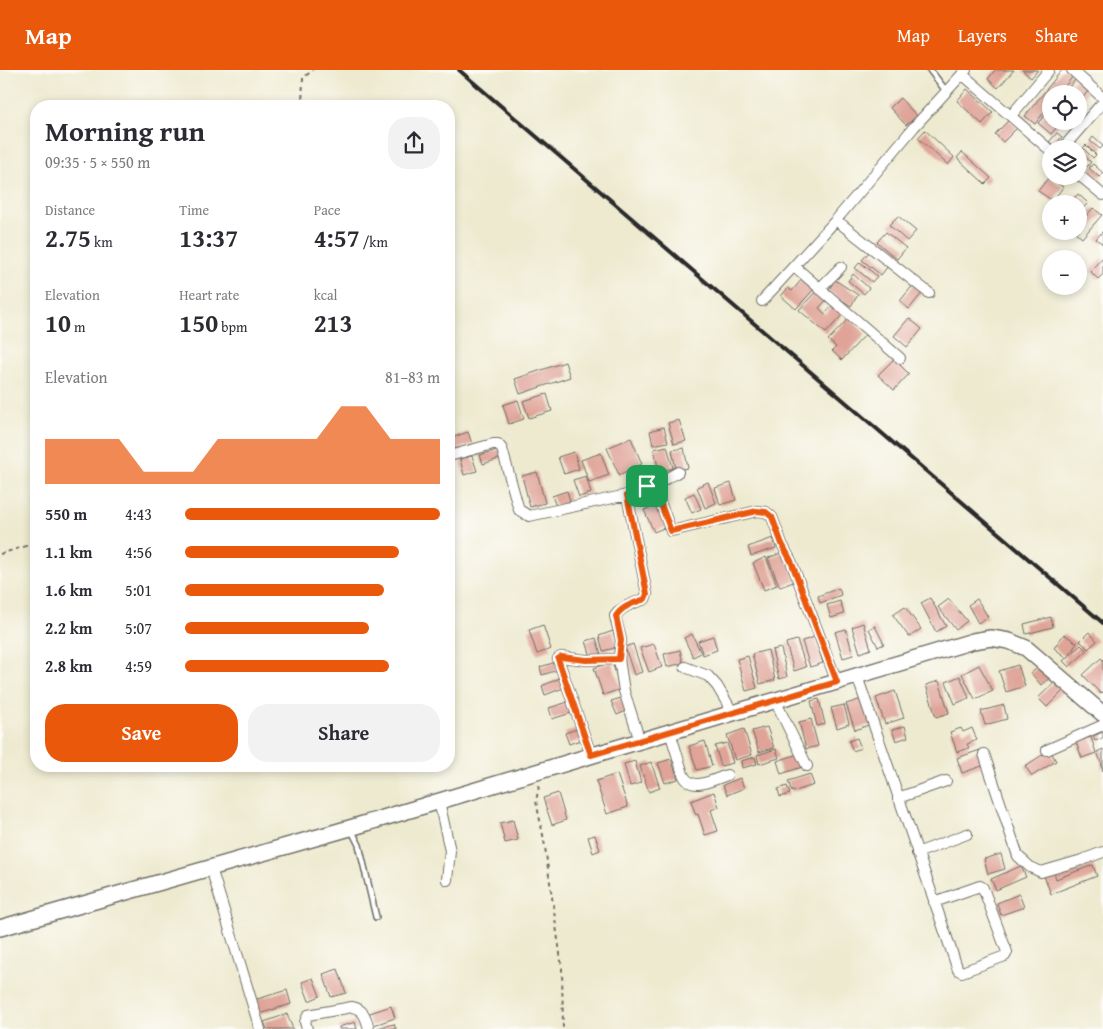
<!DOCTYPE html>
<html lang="en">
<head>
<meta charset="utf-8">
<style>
  :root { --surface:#fff; --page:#f2f2f3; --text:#2b2b33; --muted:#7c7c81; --accent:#ea580c }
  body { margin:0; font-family:"Gentium Book Plus",serif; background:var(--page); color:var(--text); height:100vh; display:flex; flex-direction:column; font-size:19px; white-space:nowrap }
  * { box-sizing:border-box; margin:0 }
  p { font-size:16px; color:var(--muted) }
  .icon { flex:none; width:28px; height:28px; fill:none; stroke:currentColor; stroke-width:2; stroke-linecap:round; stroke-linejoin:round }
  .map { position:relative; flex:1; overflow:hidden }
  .panel { position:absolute; left:30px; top:30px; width:425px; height:672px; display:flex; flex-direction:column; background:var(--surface); border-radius:20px; box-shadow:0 2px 8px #0003 }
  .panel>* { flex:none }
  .tools { position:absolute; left:1042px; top:15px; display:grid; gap:10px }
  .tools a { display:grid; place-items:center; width:45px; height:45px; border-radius:50%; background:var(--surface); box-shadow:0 2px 8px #0003; font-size:25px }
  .pin { position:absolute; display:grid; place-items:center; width:42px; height:42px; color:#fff; margin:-21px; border-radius:10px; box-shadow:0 2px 8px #0006 }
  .round { display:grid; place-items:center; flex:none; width:52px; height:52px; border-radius:20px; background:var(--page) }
  .overview { display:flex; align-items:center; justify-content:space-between; height:85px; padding:0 15px }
  h1 { font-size:28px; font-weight:700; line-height:38px }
  .figures { display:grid; grid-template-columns:repeat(3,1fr); gap:8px; height:85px; padding:5px 15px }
  .figures div { display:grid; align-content:center }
  .figures b { font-size:25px; font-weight:700 }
  .figures small { font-size:14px; font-weight:400 }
  .figures p { font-size:14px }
  .chart { height:140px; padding:10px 15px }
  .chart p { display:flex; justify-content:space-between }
  .chart svg { width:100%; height:90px; margin-top:5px; fill:var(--accent); opacity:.7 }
  .cta { display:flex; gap:10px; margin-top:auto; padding:10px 15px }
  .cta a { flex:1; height:58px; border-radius:20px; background:var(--accent); color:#fff; font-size:20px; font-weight:700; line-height:58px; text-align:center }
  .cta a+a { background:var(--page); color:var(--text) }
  ul { padding:0 15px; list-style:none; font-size:16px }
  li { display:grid; grid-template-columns:80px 60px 1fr; align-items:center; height:38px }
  li i { height:12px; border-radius:6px; background:var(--accent) }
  header { display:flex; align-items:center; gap:30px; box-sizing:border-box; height:70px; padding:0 25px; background:var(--accent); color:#fff }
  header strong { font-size:24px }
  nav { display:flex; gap:28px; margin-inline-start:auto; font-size:18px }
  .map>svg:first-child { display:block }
  .building { fill:#dfa397 }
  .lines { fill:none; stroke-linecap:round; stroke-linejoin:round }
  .service-casing { stroke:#6f6e65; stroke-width:8 }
  .minor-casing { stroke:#6f6e65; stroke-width:12 }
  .secondary-casing { stroke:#6f6e65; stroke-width:18 }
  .path { stroke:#6f6e65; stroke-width:2; stroke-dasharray:4 4; stroke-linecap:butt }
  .service { stroke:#fff; stroke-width:5 }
  .minor { stroke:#fff; stroke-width:10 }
  .secondary { stroke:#fff; stroke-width:15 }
  .rail { stroke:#2b2b2b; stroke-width:4 }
  .route-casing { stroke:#fff; stroke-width:10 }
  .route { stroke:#ea580c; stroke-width:6 }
</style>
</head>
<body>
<header>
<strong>Map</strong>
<nav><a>Map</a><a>Layers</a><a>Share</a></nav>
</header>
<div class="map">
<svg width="1103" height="959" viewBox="0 0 1103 959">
  <rect width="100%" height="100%" fill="#fdfcf7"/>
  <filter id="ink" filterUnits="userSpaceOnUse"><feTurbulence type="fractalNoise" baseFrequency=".02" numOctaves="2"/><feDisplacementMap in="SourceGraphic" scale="10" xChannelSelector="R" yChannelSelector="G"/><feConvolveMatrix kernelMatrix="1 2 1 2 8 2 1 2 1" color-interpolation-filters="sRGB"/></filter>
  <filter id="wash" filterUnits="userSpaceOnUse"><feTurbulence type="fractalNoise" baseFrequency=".0096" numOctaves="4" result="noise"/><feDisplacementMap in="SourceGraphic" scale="20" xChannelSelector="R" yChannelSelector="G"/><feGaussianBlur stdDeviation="1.12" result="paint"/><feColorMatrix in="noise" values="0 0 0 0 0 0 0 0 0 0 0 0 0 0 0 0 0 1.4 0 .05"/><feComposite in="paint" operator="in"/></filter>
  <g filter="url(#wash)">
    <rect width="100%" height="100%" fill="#eeead0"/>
    <g id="blocks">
      <!-- building -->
      <path class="building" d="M995,0H1014L998,18L988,9Z
        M1022,0H1038L1031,8Z
        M1062,0H1066L1073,6L1059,24H1051V33L1035,54L1025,46Z
        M1076,9L1089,20L1079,32V24H1063Z
        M967,19L993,42L982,54L957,31Z
        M900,28L917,46L906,55L890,38Z
        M1051,38V51H1062L1051,64L1038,53Z
        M1009,50L1017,58L1003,72L995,64Z
        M925,60L954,87L948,95L918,68Z
        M1057,63L1062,67L1055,76L1049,72Z
        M1093,67L1103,76L1100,79L1090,71Z
        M1086,75L1096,85L1093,88L1083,78Z
        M962,82L991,108L985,114L957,88Z
        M1079,82L1091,92L1087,97L1079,90Z
        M1093,94L1103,103L1099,107L1089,98Z
        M1049,107L1063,117L1053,131L1038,121Z
        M1078,124L1088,133L1079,142V134H1068Z
        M1093,138L1102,145L1082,168L1074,161H1079V154Z
        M898,146L916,161L907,171L889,155Z
        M1103,161V174L1096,169Z
        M886,162L906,178L897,189L877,172Z
        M870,181L888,196L881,205L862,190Z
        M1103,187V204L1098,209L1090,201Z
        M860,192L877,206L872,212L855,198Z
        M853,204L869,218L864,224L848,211Z
        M802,209L814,219L796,239L781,226L788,218L792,221Z
        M835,210L858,225L851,236L828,221Z
        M914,214L923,222L909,239L900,231Z
        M818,219L828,228L819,238L825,244L833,235L843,244L826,263L799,240Z
        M849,248L866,264L842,290L832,281L836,277L828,270Z
        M909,248L922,259L907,277L894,266Z
        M894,289L909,304L894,320L878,305Z
        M565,292L570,307L520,324L515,309Z
        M547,324L552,341L529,348L523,331Z
        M518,330L524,349L509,354L503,335Z
        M679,350L686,371L674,374L668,353Z
        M664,357L668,372L653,375L650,361Z
        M468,362L472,374L455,380L451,368Z
        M631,368L642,394L619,405L607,378Z
        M667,376L673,398L659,402L654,379Z
        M684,378L688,398L676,400L672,380Z
        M500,379L502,388L483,394L480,385Z
        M574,382L579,399L564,404L558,387Z
        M601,383L609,405L589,412L581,390Z
        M472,386L477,401L464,405L460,389Z
        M537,402L545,433L530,437L522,406Z
        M586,406L591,423L579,427L573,410Z
        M708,412L716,433L705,438L697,417Z
        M731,413L736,430L720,435L715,418Z
        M567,421L570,431L556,436L552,426Z
        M694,423L701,439L692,443L685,427Z
        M657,435L666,457L654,462L644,440Z
        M773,468L776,478L751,486L748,477Z
        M784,482L796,511L780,517L768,488Z
        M766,487L777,515L764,520L753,493Z
        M839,518L841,525L820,533L818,526Z
        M930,528L946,556L936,562L921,533Z
        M949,529L967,551L956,560L938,537Z
        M977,529L988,547L978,553L968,535Z
        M840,531L844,544L831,548L827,535Z
        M905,537L921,559L909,567L893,545Z
        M1051,547L1053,557L1026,564L1024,554Z
        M863,553L871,579L860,583L852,557Z
        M543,555L551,579L537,584L529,560Z
        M875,556L884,574L878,577L869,559Z
        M846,559L853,585L843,588L835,562Z
        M613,561L618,577L603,581L599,566Z
        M1089,562L1097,571L1088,579L1080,571Z
        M692,564L701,583L693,587L684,568Z
        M1064,564L1077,573L1067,588L1054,578Z
        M713,566L717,580L703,585L698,571Z
        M815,567L823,593L810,597L802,571Z
        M596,568L601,584L591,587L586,571Z
        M797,570L806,597L794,601L786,573Z
        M633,574L642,602L634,605L625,577Z
        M654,574L662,597L649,602L640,578Z
        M1081,575L1087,581L1069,597L1063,591Z
        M781,578L787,607L779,609L772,580Z
        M680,580L683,593L667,597L664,584Z
        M768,580L775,610L760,614L752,584Z
        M748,586L757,618L746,621L737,589Z
        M1101,588L1103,590V622L1101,624L1083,605Z
        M556,592L558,600L542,605L540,597Z
        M612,592L621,619L603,625L594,598Z
        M979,595L993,621L975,629L962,604Z
        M1018,595L1025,616L1006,622L999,601Z
        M1041,595L1051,607L1041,615L1031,603Z
        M960,606L969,628L955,634L946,612Z
        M562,607L566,617L545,625L542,616Z
        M939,611L949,643L936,647L926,615Z
        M1056,611L1064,620L1047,637L1038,628Z
        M895,621L904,648L885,654L876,628Z
        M621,628L626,641L617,645L611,631Z
        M819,629L825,654L817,656L811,631Z
        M862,629L871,654L855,660L846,634Z
        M568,632L571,643L552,649L549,638Z
        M844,635L849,654L837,658L831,638Z
        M1004,635L1007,649L985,655L981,641Z
        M811,649L818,676L806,679L799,652Z
        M905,656L908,667L896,671L892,660Z
        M767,657L774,678L759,682L752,661Z
        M580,658L584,669L569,674L565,663Z
        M961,658L963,662L972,658L977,670L967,674L969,678L957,682L950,662Z
        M744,659L752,685L735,690L727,665Z
        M1103,662V668L1095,671L1093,666Z
        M1091,667L1096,683L1082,688L1076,672Z
        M857,668L861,678L853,681L849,671Z
        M705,671L712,696L697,700L689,676Z
        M727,673L733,693L721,696L715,676Z
        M776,679L779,688L759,694L757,685Z
        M1103,679V701L1101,696L1102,695L1097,682Z
        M980,680L985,695L962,703L957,688Z
        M1050,680L1056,691L1032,706L1025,696Z
        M798,684L802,697L781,704L777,691Z
        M755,687L757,694L742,698L741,691Z
        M671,689L678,709L665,713L658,693Z
        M635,691L641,713L630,716L624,694Z
        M651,692L660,718L649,722L640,696Z
        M617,704L628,737L607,744L596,711Z
        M810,704L814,715L792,722L788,711Z
        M740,708L744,718L727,725L723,715Z
        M787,716L790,724L780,727L778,719Z
        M714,722L719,737L711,740L718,761L705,765L698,744L696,745L691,731Z
        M558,723L566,750L552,755L543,728Z
        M513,750L518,770L505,773L500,753Z
        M595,765L600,780L593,783L588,767Z
        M1001,784L1005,799L988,804L984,789Z
        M1093,795L1097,806L1051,824L1044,806L1054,802L1056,809Z
        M1021,796L1026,807L996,820L991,809Z
        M1019,824L1024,837L1001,845L997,833Z
        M338,899L346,923L331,927L323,904Z
        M313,908L320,926L309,931L302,912Z
        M287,920L291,934L259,944L254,930Z
        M391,936L395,948L371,956L367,944Z
        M287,944L293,959H267L264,952Z
        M355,952L357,959H339V957Z
        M394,954L396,959H377V958Z"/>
    </g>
  </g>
  <g filter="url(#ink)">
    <use href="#blocks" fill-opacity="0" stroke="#6f6e65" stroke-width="1"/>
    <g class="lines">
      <defs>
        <path id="service" d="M930,0L946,21
          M351,759L359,775L376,847"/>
        <path id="minor" d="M1072,0L1103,28
          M962,4L1051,81
          M1015,41L1049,0
          M1062,79L1103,32
          M1079,105L1103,125
          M836,150L929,223
          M819,219L841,197
          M762,231L794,196
          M900,288L794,196L836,150L914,57L966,0
          M449,386L493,374H498L502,379L519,440L529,446L627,425L650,415L653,416L655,419L671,461L757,441L766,442L772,447L782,474L791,491L837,612
          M653,416L678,402
          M627,425L647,524L645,529C634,533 622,536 615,546L621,570L619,589L624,621L640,671
          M685,597L708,606L717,616L733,643
          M857,606L958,900L962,902L1005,886L1007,882L983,818L980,816L934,832
          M775,630L807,696
          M670,662L683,704C691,723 712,710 727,705
          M1047,680L1103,655
          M984,684L1018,786L1030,797L1041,802L1082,790L1103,782
          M591,685L558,589L561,587L586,590L619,589
          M898,728L946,711
          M439,731L450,781L447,810
          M917,783L967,764
          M211,798L260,959
          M307,959L305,952L308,945L352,937C364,939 366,948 369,959"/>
        <path id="secondary" d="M0,858L350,758L973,571L991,568L1009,571L1026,578L1103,644"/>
      </defs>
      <!-- service casing -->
      <use href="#service" class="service-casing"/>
      <!-- minor casing -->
      <use href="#minor" class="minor-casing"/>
      <!-- secondary casing -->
      <use href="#secondary" class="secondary-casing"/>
      <!-- path -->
      <path class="path" d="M302,36L303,8L313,0
        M0,484L36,473
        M539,716L536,731L544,770L562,898L563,959"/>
      <!-- service -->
      <use href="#service" class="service"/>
      <!-- minor -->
      <use href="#minor" class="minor"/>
      <!-- secondary -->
      <use href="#secondary" class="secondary"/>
      <!-- rail -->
      <path class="rail" d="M459,0L1103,553"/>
    </g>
  </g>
  <g class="lines" filter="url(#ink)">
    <defs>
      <path id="route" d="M647,416H653L655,419L671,461L757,441L766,442L772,447L782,474L791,491L837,612L591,685L558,589L561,587L586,590L619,589L621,570L616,546C622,536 634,533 645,529L647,524L627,425Z"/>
    </defs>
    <!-- route casing -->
    <use href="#route" class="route-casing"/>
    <!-- route -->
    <use href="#route" class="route"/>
  </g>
</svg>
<div class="tools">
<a><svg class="icon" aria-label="locate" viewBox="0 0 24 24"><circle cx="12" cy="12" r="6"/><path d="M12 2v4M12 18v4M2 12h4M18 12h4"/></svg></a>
<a><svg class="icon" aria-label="layers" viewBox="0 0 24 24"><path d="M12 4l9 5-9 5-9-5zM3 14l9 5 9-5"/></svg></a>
<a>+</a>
<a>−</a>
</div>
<div class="pin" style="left:647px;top:416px;background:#1e9e55"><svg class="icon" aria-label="arrive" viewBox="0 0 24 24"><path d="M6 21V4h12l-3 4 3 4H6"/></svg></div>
<section class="panel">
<div class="overview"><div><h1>Morning run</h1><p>09:35 · 5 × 550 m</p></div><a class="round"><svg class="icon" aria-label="share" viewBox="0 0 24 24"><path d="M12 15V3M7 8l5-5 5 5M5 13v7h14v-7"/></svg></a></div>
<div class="figures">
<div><p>Distance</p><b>2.75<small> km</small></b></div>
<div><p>Time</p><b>13:37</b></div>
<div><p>Pace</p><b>4:57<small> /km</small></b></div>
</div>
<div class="figures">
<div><p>Elevation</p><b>10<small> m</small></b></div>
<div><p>Heart rate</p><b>150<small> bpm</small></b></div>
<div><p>kcal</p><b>213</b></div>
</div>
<div class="chart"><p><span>Elevation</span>81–83 m</p>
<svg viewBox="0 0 160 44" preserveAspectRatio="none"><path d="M0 44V22L10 22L20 22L30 22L40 38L50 38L60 38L70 22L80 22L90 22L100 22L110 22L120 6L130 6L140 22L150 22L160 22V44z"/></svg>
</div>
<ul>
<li><b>550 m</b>4:43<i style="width:100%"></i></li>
<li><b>1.1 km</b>4:56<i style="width:84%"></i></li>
<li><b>1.6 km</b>5:01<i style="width:78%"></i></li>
<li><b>2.2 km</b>5:07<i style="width:72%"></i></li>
<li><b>2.8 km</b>4:59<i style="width:80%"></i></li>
</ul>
<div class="cta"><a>Save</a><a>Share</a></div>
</section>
</div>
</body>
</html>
